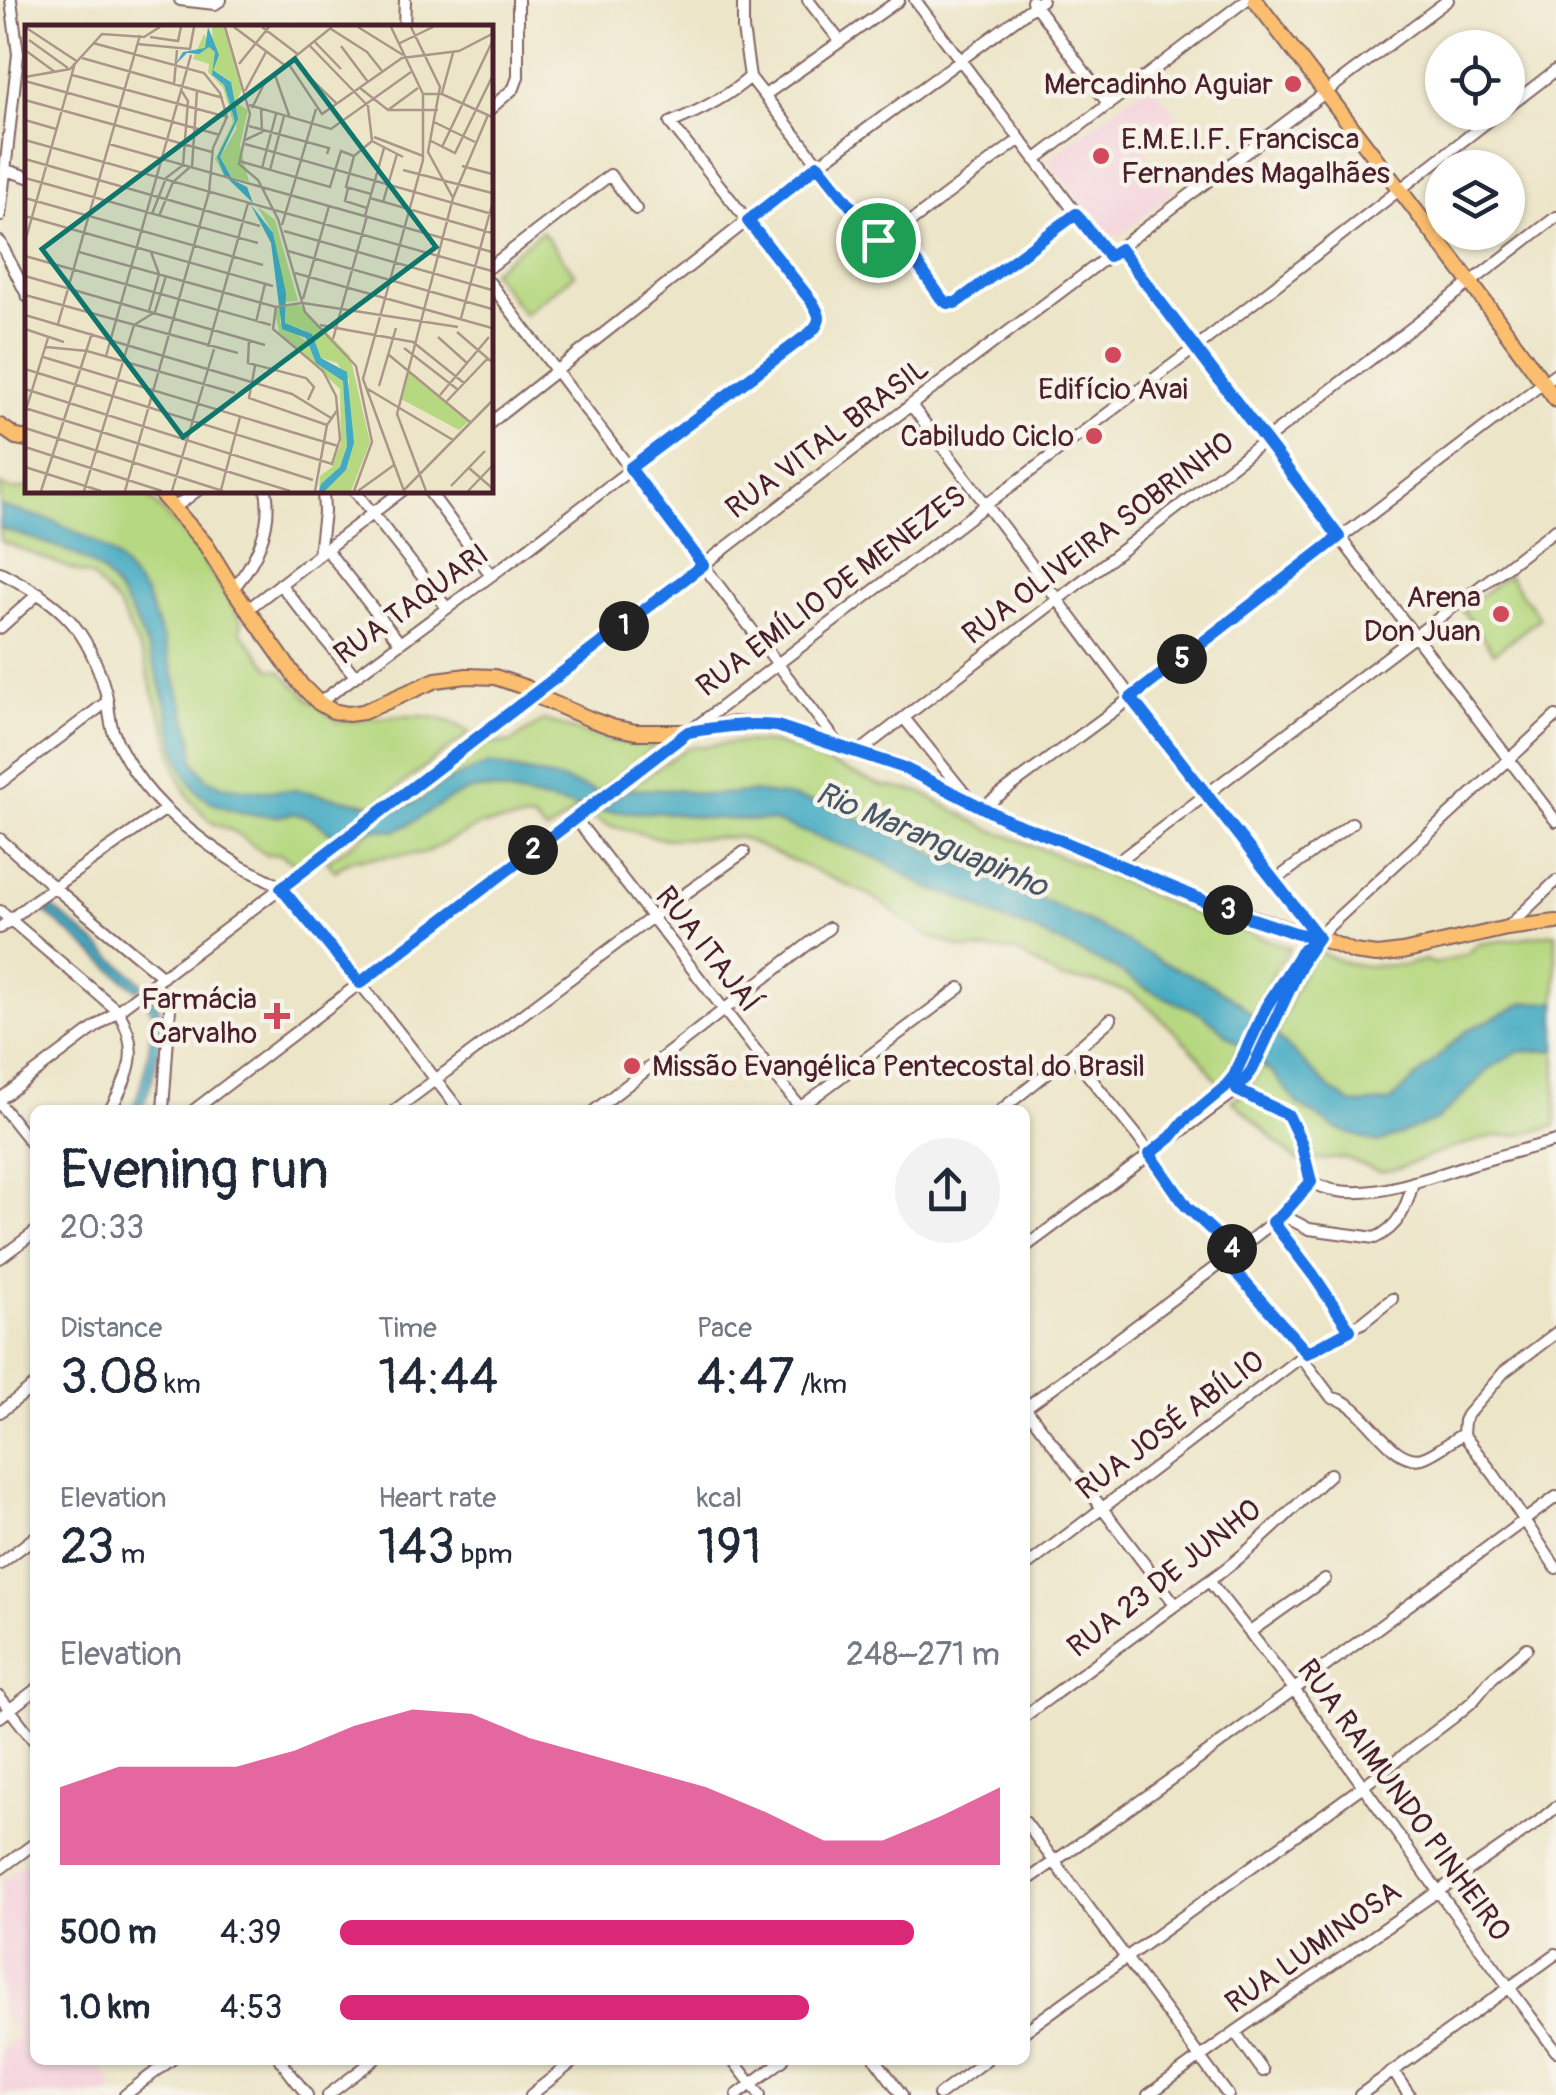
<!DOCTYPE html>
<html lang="en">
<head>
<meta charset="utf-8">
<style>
  :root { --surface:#fff; --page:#f2f2f3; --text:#1f2937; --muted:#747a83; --accent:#db2777 }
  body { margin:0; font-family:Pangolin,sans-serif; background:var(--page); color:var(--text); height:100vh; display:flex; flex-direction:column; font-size:38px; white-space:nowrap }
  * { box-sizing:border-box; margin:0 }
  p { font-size:32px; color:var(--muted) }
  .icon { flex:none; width:55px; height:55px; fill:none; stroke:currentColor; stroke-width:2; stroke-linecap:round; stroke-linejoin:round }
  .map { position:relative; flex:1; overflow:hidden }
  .drawer { position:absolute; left:30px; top:1105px; width:1000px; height:960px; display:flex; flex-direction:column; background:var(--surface); border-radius:15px; box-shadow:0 2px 8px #0004 }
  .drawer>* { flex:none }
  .buttons { position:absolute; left:1425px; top:30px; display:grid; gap:20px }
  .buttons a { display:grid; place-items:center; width:100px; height:100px; border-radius:50%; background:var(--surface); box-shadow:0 2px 8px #0004; font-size:50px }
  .pin { position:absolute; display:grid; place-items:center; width:85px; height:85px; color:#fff; margin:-42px; border:5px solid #fff; border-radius:50%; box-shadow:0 2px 10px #0007 }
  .km { position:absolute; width:50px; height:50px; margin:-25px; border-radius:50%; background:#222; color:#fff; font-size:28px; line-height:50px; text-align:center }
  .round { display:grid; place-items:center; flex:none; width:105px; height:105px; border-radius:52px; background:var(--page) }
  .headline { display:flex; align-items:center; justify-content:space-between; height:170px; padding:0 30px }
  h1 { font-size:55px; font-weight:600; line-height:75px }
  .metrics { display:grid; grid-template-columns:repeat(3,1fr); gap:15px; height:170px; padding:10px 30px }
  .metrics div { display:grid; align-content:center }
  .metrics b { font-size:50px; font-weight:600 }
  .metrics small { font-size:28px; font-weight:400 }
  .metrics p { font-size:28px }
  .chart { height:280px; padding:20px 30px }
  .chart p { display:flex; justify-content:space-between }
  .chart svg { width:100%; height:180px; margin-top:10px; fill:var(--accent); opacity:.7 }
  ul { padding:0 30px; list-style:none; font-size:32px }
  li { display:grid; grid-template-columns:160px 120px 1fr; align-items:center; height:75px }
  li i { height:25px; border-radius:12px; background:var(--accent) }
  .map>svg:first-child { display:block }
  .built { fill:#f4cfdc }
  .green { fill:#b6d880; stroke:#807c56; stroke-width:2.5 }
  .water { fill:#42aac2; stroke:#466476; stroke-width:2.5 }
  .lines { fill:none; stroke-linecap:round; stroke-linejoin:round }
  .minor-casing { stroke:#836462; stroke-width:14 }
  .major-casing { stroke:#836462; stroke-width:18 }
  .minor { stroke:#fff; stroke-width:10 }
  .major { stroke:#fbbd6e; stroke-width:14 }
  .route-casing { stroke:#fff; stroke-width:20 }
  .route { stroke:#1a73e8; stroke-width:12 }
  .poi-dot { fill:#d1495b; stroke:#f7f3e8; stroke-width:4 }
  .labels { text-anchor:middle; stroke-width:9; stroke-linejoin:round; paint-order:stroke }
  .poi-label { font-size:30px; fill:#4a1f2b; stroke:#f7f3e8; text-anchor:end }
  .street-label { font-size:30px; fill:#4a1f2b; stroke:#f7f3e8 }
  .water-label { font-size:32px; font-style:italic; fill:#475767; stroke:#f7f3e8 }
  .inset-road { fill:none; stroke:#ab9689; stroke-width:2.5 }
  .view { fill:#0f766e; fill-opacity:0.15; stroke:#0f766e; stroke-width:5 }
  .inset-edge { fill:none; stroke:#4a1f2b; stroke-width:5 }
</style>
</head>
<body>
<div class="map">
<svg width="1556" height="2095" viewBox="0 0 1556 2095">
  <rect width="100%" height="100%" fill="#f7f3e8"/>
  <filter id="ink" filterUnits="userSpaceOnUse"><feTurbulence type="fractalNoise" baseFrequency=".01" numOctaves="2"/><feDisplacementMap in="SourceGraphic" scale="20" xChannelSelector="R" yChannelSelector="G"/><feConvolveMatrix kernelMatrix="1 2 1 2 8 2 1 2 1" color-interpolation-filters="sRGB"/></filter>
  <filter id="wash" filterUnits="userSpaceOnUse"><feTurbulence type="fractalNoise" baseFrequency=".0048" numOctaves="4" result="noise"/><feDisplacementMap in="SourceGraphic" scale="40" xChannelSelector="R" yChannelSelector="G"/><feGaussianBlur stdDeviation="2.25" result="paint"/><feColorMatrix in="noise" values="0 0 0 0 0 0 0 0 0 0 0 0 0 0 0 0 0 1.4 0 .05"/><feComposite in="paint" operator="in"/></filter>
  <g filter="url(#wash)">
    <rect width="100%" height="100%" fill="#ece5c8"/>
    <!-- built -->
    <path class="built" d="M1150,82L1183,123L1145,152L1174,192L1120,235L1106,236L1048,160Z
      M35,1855V2060H95L115,2087L104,2095H0V2050L18,2036L0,2012V1882Z"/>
    <!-- green -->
    <path class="green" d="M542,231L575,274L524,314L491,271Z
      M0,485C7,491 20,490 27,487L28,490H142L194,545L242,622L240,631L272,670H280L311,701L338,722C382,720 432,704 470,733L374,805L297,790L260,792L222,786L206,778L194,761L192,737L164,642L145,594L11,511L0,506Z
      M0,528C28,538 68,547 92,564C127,589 156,662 166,704C173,731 177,766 196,790C211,809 257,817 281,816C284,815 293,813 296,814C311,815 324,828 335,836L297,865L280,854L266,855L235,832L212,823L191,801L178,776L167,732L151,686L145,661L119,607L92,577L0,541Z
      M1508,575L1540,618L1494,653L1462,610Z
      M544,720C581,732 616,747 656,745L598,792L558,779L489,764L453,778L420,800L397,810L487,743H510Z
      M738,742L774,743L809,755L880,785L920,792L987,828L1099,871L1170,904L1290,948L1275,970L1253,1016L1238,1002L1203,980L1163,963L1082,918L1060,909L996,877L937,856L910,841L833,807L751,792L709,795L675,790L627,789L687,748Z
      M491,789L580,808L547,832L532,819L481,825L424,853L351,860L335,871L327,861L373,829L395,831L451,798L470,790Z
      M597,811L669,813L705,818L773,821L793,827L879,859L928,888L966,900L1000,919L1031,929L1114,968L1145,988L1204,1015L1240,1045L1229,1074L1220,1085L1201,1059L1174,1031L1147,1005L1130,993L1094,982L1061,979L1015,951L964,949L926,935L870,895L739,837L663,839L607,825L591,817Z
      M1556,933V1002L1525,1003L1428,1068L1390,1102L1353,1104L1329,1088L1276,1036L1302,974L1315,953H1320L1349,964L1371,966L1406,965L1425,960L1435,964L1467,954L1479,944Z
      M1556,1050V1126L1514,1136H1494L1448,1149L1400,1168L1379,1172L1345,1158L1297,1161L1232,1100L1246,1092L1262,1066L1272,1073L1298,1104L1435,1121C1461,1099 1483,1067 1516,1053C1527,1049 1543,1050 1556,1050Z"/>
    <!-- water -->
    <path class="water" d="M0,506L54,521L96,542L116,557L145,594L164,642L192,737L194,761L206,778L222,786L260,791L297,790L397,810L420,800L453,778L489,764L558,779L598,792L580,808L491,789L470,790L451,798L408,825L395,831L373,829L335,836C324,828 311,815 296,814C293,813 283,815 281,816C257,817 211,809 196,790C177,766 173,731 166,704C156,662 127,589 92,564C68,547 28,538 0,528Z
      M627,789L675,790L709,795L751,792L787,796L833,807L910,841L937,856L996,877L1113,934L1163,963L1203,980L1238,1002L1294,1053L1329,1088L1353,1104L1390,1102L1467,1030L1525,1003L1556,1002V1050L1518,1052L1488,1070L1458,1101L1435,1121L1377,1143L1335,1128L1298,1104L1272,1073L1204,1015L1145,988L1114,968L1031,929L1000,919L966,900L928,888L879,859L773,821L705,818L669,813L597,811Z
      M52,907L141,982L143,985L137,990L46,913Z
      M151,996C154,999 159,1005 159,1009C165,1035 152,1087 140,1110H132C146,1076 150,1048 153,1011L144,1001Z"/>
  </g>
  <g filter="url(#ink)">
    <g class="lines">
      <defs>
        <path id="minor" d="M180,0L215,4L221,0
          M743,0V29L750,77L878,240H884L896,233L1020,139
          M808,0L840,41
          M915,0L1109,257
          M1032,1L1109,105
          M404,28L405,0
          M765,95L899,0
          M1508,107L1556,70
          M490,109L514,88L518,77V0
          M1035,160L1246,0
          M6,170L28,177
          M0,216L18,54L11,0
          M896,233L941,298L952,304L1075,213
          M0,242L28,297
          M1120,249L1556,821
          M490,267L610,175L636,209
          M490,283L839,745
          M911,405L1204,794L1317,937
          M490,423L818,165L1042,0
          M354,490L447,608
          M428,490L491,575
          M174,508L198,490
          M326,549L400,643
          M319,554L324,512L323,490
          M0,572C61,604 87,625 106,693C109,706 109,719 113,731C118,745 126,759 134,771C160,811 202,842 242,867C255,874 271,879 282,889C301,905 315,929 331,948C375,1001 417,1055 459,1110
          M280,584L355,676
          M233,589C256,561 273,527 266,490
          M248,609L403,490
          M0,628L39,593
          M319,703L531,546L817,326L820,315L812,302L670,123C697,112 728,97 750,77
          M904,718L969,799
          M859,752L1556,217
          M0,783L108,701
          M982,808L1131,698L1556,373
          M575,818L802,1110
          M0,839L55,888L163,977
          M1116,863L1556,529
          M1273,882L1352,823
          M0,911L118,1011C141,1049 130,1074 110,1110
          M1508,927L1556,881
          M0,928L35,900L166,809
          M154,984L165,996L170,1008L163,1110
          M1071,1054L1138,1137L1187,1206L1235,1252
          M1237,1090L1288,1115L1301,1142L1311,1182C1358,1208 1425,1178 1472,1164C1500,1156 1528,1148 1556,1141
          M0,1099L444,765L911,405L1448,0
          M0,1104L35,1148
          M798,1109L960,988
          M194,1110L987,504L1195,348L1500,112
          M395,1110L651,918L744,852
          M595,1110L829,928
          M1001,1110L1071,1054L1111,1019
          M1171,1137L1184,1121L1225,1087L1234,1076L1267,1007L1302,951L1556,716
          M1282,1215L1309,1229L1375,1238C1399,1227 1407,1207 1413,1182
          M1273,1222L1315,1276L1349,1330
          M1025,1247L1237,1090L1252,1070L1303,959
          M0,1258L35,1232
          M1225,1260L1307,1353
          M1301,1357L1332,1398C1365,1401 1389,1466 1422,1458C1436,1454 1450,1441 1463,1434L1464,1421L1467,1415L1504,1372L1556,1333
          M1025,1407L1175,1604
          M1025,1408L1225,1260L1282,1215L1311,1182
          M0,1412L35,1385
          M1463,1434L1495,1476L1556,1568
          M0,1564L35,1537
          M1025,1567L1301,1357L1362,1323L1392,1299
          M1209,1581L1294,1689L1438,1891L1556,2051
          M1250,1632L1325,1579
          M0,1697L35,1742
          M1025,1716C1087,1670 1150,1623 1213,1578C1255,1548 1292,1509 1330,1474
          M0,1717L35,1690
          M1025,1822L1228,2095
          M0,1869L35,1843
          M1025,1882L1184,1770L1556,1497
          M1025,2031L1363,1786L1454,1717L1473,1701L1492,1678L1527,1648
          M1235,2032L1263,2071
          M280,2060L307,2095
          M733,2060L760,2095
          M876,2060L902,2095
          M1393,2071L1409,2095
          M125,2095L171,2060
          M328,2095L374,2060
          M531,2095L575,2060
          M737,2095L783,2060
          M939,2095L986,2060
          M1148,2095L1235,2032L1538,1822L1556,1807
          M1360,2095L1556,1954"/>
        <path id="major" d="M1255,0L1470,282L1556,400
          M0,426L16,437L28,439
          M158,490L206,545L233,589L301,685L319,703L333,711L348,714L363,712L436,680L467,676L495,677L527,688L541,698L590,719L612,727L636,732H688L733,724L777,726L903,767L1009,821L1062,841L1176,890L1226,909L1298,933L1317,937L1354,952L1377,955L1402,952L1507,928L1556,922"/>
      </defs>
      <!-- minor casing -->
      <use href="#minor" class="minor-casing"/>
      <!-- major casing -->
      <use href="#major" class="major-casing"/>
      <!-- minor -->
      <use href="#minor" class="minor"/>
      <!-- major -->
      <use href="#major" class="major"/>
    </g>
  </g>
  <g class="lines" filter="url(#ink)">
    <defs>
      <path id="route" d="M878,240L818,165L748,221L812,302C820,315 823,320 811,332L630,468L703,565L281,888L360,983L688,732C718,727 746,723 777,726L902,767L1009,821L1062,841L1226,910L1298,934L1318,937L1304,958L1252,1070L1237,1090L1288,1115L1301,1142L1311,1182L1282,1215L1273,1222L1314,1276L1350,1330L1307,1353L1225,1260L1235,1252L1186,1206L1150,1154L1171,1137L1184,1121L1225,1087L1234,1076L1266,1007L1302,951L1318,937L1131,698L1339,537L1120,249L1109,256L1076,214L956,303H947L941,298L896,233L884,240H878"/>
    </defs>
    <!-- route casing -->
    <use href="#route" class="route-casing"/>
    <!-- route -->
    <use href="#route" class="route"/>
  </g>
  <!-- markers -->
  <g class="poi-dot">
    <circle cx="1293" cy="84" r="10"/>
    <circle cx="1101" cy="156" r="10"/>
    <circle cx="1113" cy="355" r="10"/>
    <circle cx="1094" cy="436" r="10"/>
    <circle cx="1501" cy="614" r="10"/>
    <path d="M272 1001h10v10h10v10h-10v10h-10v-10h-10v-10h10z"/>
    <circle cx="632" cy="1066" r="10"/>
  </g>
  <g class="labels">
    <!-- poi labels -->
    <g class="poi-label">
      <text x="1273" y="94">Mercadinho Aguiar</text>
      <text x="1121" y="149" text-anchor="start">E.M.E.I.F. Francisca<tspan x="1121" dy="34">Fernandes Magalhães</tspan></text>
      <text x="1113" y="399" text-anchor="middle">Edifício Avai</text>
      <text x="1074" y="446">Cabiludo Ciclo</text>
      <text x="1481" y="607">Arena<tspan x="1481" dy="34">Don Juan</tspan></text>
      <text x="257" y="1009">Farmácia<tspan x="257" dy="34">Carvalho</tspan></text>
      <text x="652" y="1076" text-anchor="start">Missão Evangélica Pentecostal do Brasil</text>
    </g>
    <!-- street labels -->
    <g class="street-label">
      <text transform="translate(827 438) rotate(-37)" y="10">RUA VITAL BRASIL</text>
      <text transform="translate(1098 538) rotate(-37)" y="10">RUA OLIVEIRA SOBRINHO</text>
      <text transform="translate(831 591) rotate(-37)" y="10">RUA EMÍLIO DE MENEZES</text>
      <text transform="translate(411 604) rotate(-36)" y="10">RUA TAQUARI</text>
      <text transform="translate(708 949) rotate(52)" y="10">RUA ITAJAÍ</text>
      <text transform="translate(1170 1425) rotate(-37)" y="10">RUA JOSÉ ABÍLIO</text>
      <text transform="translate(1164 1578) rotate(-38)" y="10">RUA 23 DE JUNHO</text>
      <text transform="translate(1404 1800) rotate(54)" y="10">RUA RAIMUNDO PINHEIRO</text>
      <text transform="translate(1313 1947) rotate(-35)" y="10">RUA LUMINOSA</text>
    </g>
    <!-- water labels -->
    <g class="water-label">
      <text transform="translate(932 839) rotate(23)" y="11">Rio Maranguapinho</text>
    </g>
  </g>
  <!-- overview -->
  <g transform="translate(25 25)">
    <rect width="468" height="468" fill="#ece5c8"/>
    <path d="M187,2H199L217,64L211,78L223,85L215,120L224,157L207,152L195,132L211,105L212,88L204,55L188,45ZM179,9L190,27L188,52L199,60L210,96L209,103L192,132L199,150L190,134L208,97L198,63L183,47L184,39L168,34ZM232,181L250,195L273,276L261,277L248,208ZM274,279L325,331L345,417L326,466H300L321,445L329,418L322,387L324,355L312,338L296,333L279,305L260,298L261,282ZM249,283H256L255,298L286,319L295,340L311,345L318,356L322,421L315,442L294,466L295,451L307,442L316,418L315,364L254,307ZM383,344L443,397L434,405L376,374Z" fill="#b6d880"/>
    <path d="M183,2L194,30L188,45L206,57L213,94L195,132L208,155L222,162L228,178L199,150L192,132L210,96L199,60L187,50L190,27L184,22L174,29L162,28L150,40L158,27L180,23ZM226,180L248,208L261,268L260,298L287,309L296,333L322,347L329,418L321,445L300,466H294L296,459L315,442L322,421L318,356L291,338L281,313L257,304L246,218Z" fill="#42aac2"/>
    <path class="inset-road" d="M0,2L53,37M200,2L225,89L214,139L233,155L253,194L280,287L331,341L347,417L329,466M209,2L262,42M237,2L274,30M333,2L378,30M366,2L398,69V135L338,354L379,466M386,2L415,62L403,127L428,173L372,389L401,466M306,4L342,27L357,46M125,12L153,16L156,2M4,15L43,43M289,16L316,44M68,18L179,48L195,68L202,92L188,123L184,167L100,466M375,18L408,2M112,19L165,24L169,2M285,21L343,81L347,116L378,132M316,21L343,57M0,25L30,47M57,33L198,73M214,39L244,2M265,41L297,89L377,33L434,26L467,9M47,50L202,92M250,50L265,93M0,52L45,44L77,9L119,12L135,2M284,52L312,79M0,56L195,110M149,59L152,25M335,63L363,85H413M220,66L241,27M417,68L428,28M398,69H417L467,92M0,75L187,127M224,80L306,104L386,47M227,83L241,55L307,2M363,85L393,63M0,95L31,104M409,97L450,117M224,101L304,123L302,129M349,112L398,131M0,115L467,246M220,115L237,107L236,84M406,116L430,128L467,52M84,119L467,227M220,119L467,189M417,122L467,17M0,134L235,201M214,136L305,162L316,126L329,131M437,141L467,149M167,142L172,66M237,143L251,89M245,145L259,91M378,145L467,168M0,153L233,218M323,163L320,176L342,183M346,169L321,162L329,131L347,116M0,173L238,240M345,173L467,208M428,173L463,90M358,177L372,129M127,189L141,153L158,140L163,76L156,65M0,191L248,261M134,191L148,157L165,142M340,191L359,123M257,200L291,84M259,206L467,265M0,217L50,38M263,226L467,284M54,227L251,282L276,278M0,231L246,300M270,248L467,303M0,251L240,320M0,270L213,328M278,274L304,181M278,278L433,302M124,286L134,249L126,227M0,290L267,369L306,393M436,293L467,180M231,297L240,259M33,299L115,10M295,300L388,317L439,358M0,304L39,317M432,307L467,337M413,312L442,338M224,314L223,338L281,353L289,362L283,375M308,314L342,191M21,322L62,326L210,368M183,322L223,178M379,323L432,364M364,330L445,397M81,331L166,30M18,332L313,421M230,341L224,373L302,400M0,344L307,439L315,414L311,371L298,346L248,304L251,282M354,361L371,303M341,363L428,415M0,364L288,455M415,370L464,312M422,376L463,333M0,383L265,466M0,388L23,313M0,403L198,466M0,422L137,466M0,442L76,466M444,443L467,463M426,461L460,426M196,465L215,392M16,466L67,308M59,466L109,300L130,287L141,251M147,466L189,324M290,466L302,400L313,384M333,466L369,440M378,466L467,376M443,466L467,441"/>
    <path class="view" d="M270,34L411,222L158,412L17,224Z"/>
    <rect width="468" height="468" class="inset-edge"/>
  </g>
</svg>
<div class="buttons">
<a><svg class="icon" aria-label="locate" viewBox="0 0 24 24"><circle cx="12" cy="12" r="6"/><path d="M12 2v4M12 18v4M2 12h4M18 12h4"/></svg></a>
<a><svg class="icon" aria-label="layers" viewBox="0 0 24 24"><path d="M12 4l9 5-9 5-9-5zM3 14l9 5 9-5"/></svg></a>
</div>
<div class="pin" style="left:878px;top:240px;background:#1e9e55"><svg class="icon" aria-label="arrive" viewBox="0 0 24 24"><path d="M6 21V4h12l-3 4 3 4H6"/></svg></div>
<b class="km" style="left:624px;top:626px">1</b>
<b class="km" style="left:533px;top:850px">2</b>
<b class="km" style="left:1228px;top:910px">3</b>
<b class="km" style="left:1232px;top:1249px">4</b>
<b class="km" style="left:1182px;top:659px">5</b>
<section class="drawer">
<div class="headline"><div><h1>Evening run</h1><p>20:33</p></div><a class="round"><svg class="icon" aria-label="share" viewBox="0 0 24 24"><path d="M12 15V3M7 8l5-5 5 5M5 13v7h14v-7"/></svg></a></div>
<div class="metrics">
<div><p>Distance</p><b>3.08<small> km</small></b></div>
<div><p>Time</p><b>14:44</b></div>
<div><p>Pace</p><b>4:47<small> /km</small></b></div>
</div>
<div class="metrics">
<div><p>Elevation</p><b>23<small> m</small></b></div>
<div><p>Heart rate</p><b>143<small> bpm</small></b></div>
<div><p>kcal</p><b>191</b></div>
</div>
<div class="chart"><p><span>Elevation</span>248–271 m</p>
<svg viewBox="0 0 160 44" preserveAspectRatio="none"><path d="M0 44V25L10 20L20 20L30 20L40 16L50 10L60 6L70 7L80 13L90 17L100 21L110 25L120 31L130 38L140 38L150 32L160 25V44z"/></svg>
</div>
<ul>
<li><b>500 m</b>4:39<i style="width:87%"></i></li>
<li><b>1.0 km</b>4:53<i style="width:71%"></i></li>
</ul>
</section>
</div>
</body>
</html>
